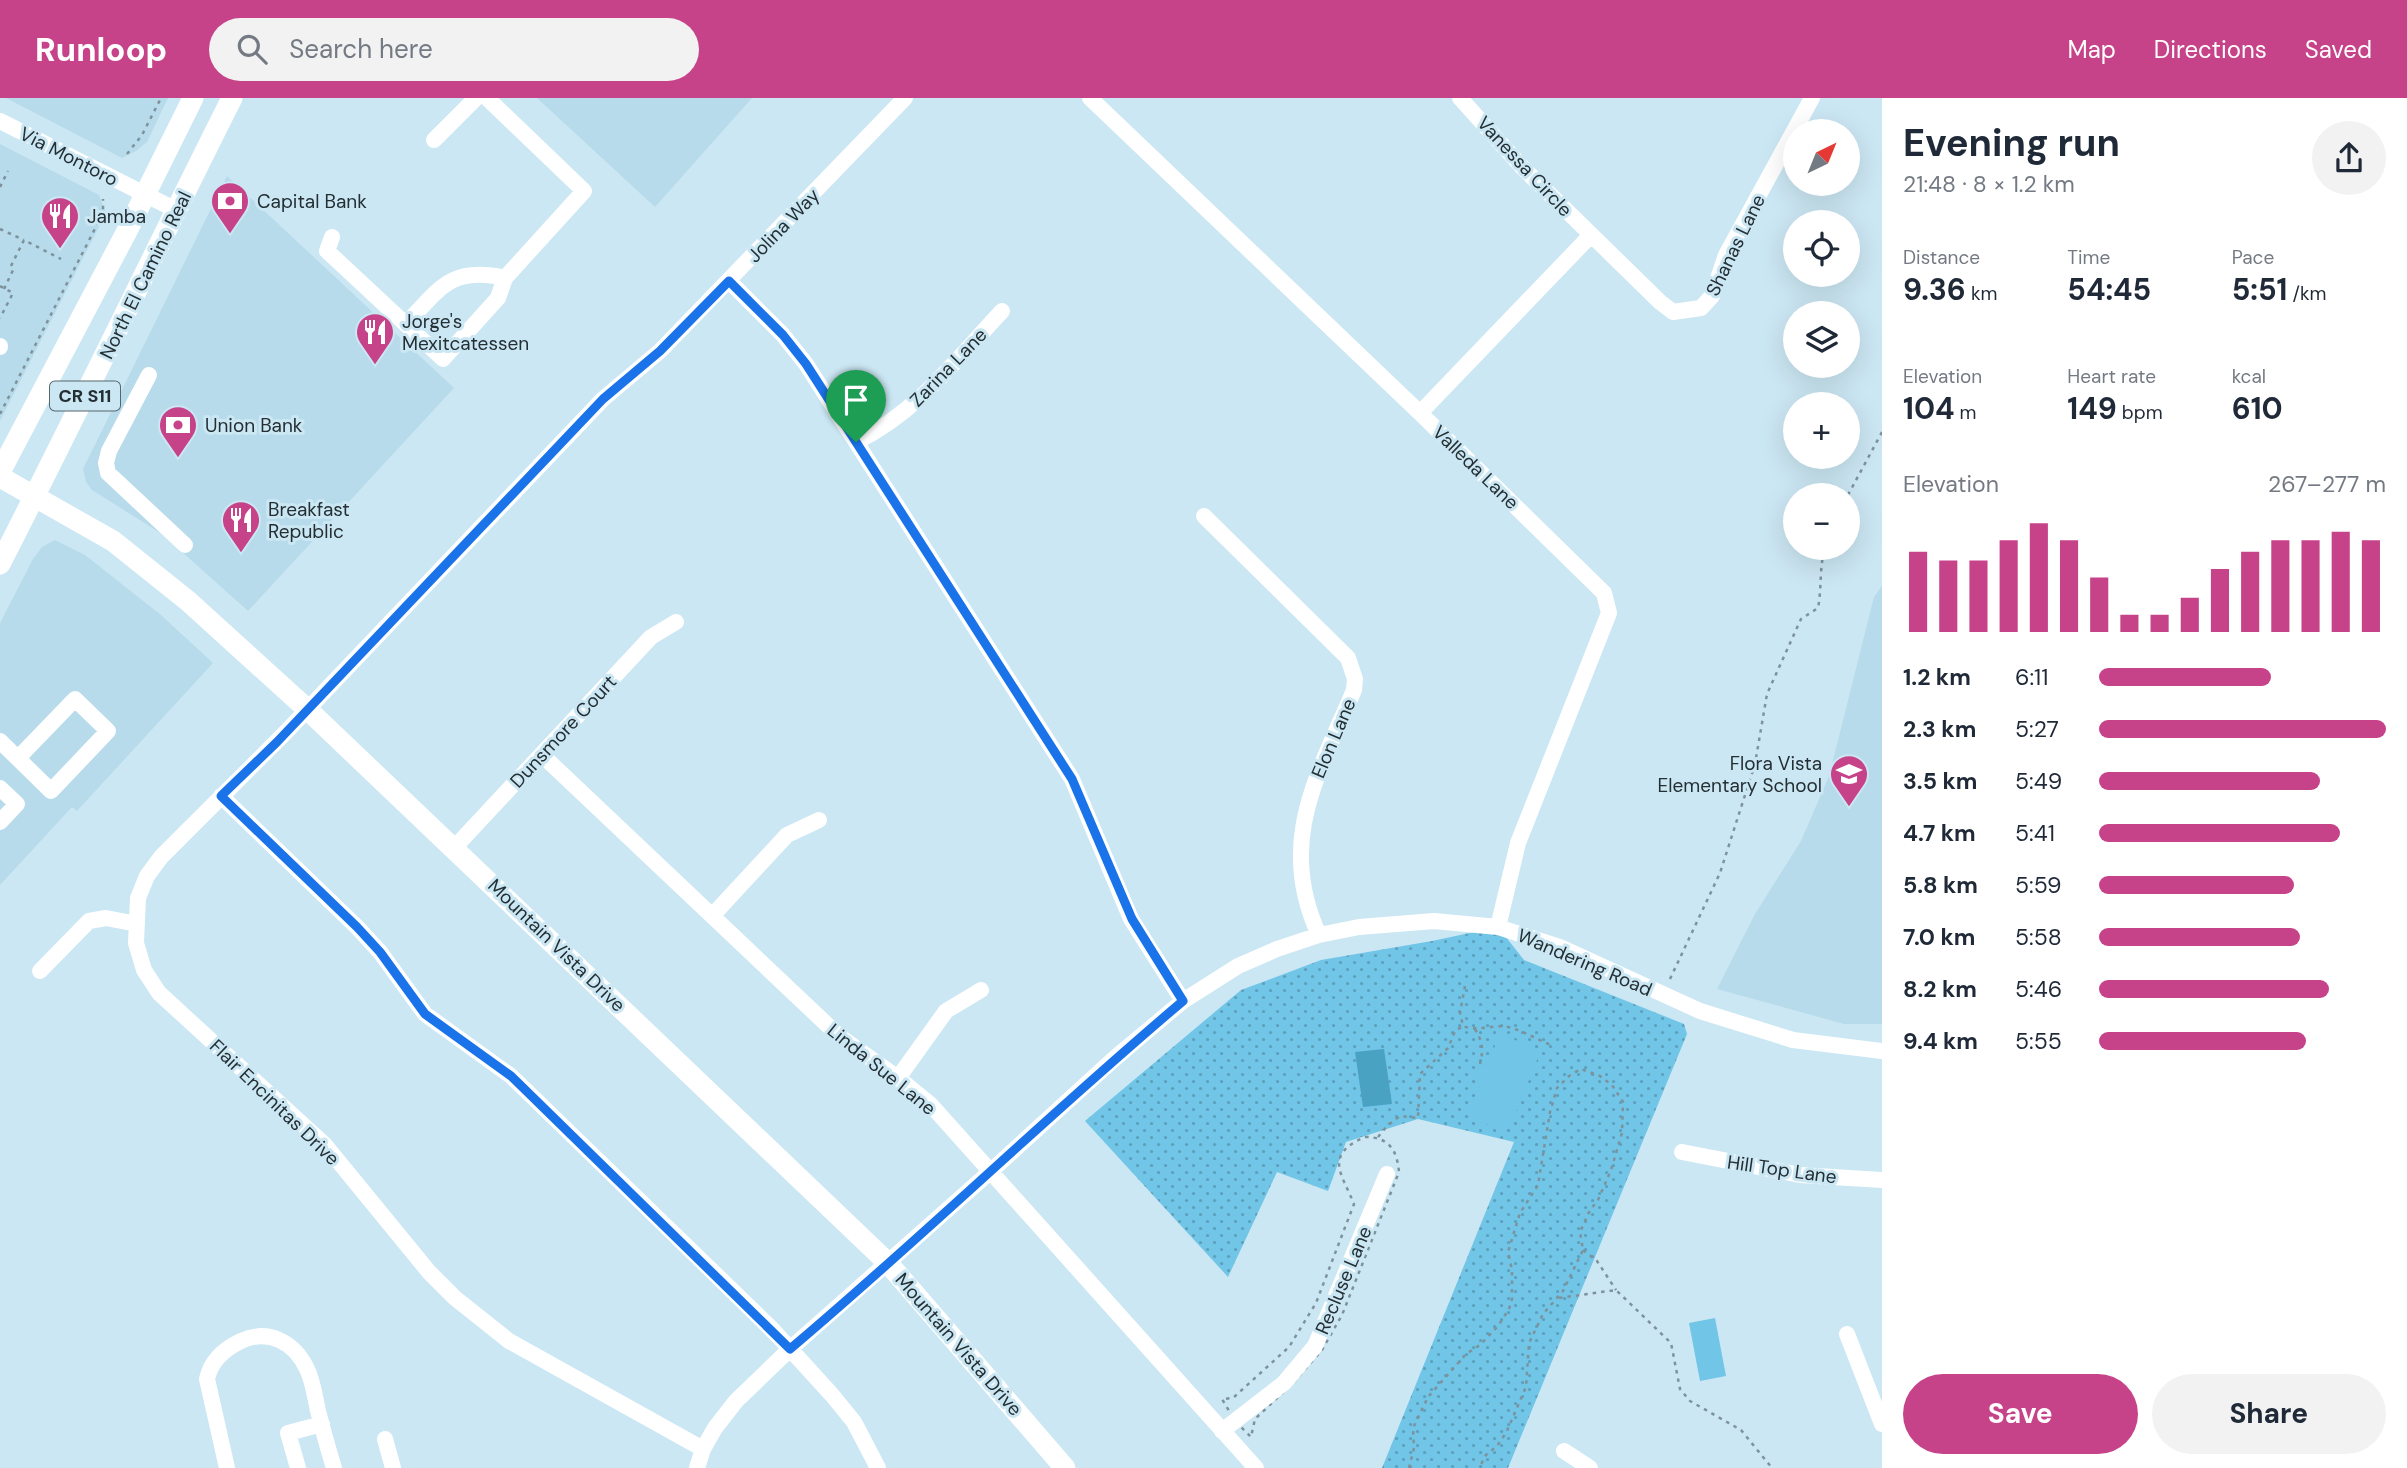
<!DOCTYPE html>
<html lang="en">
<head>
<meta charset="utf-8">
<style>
  :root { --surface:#fff; --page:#f2f2f3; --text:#1f2937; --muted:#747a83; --accent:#c74389 }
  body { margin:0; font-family:"DM Sans",sans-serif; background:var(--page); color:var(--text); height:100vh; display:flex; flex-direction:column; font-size:26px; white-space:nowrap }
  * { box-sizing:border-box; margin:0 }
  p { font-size:23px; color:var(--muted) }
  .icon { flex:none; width:38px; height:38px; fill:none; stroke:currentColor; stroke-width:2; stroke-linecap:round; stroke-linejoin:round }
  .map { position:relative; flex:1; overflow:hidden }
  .sheet { display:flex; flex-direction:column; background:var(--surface); width:525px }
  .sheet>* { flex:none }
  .needle { width:46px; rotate:43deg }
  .buttons { position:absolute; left:1783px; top:21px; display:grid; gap:14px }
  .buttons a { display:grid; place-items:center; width:77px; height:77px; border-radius:50%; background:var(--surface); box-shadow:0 7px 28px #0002; font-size:35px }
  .pin { position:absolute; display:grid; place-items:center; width:60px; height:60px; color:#fff; margin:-72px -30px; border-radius:50% 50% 50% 0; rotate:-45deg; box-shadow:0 0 7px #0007 }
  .pin .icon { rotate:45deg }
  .round { display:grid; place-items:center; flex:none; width:74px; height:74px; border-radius:37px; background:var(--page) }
  .summary { display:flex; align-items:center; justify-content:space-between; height:119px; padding:0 21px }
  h1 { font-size:38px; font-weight:700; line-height:52px }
  .metrics { display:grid; grid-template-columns:repeat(3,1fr); gap:10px; height:119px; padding:7px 21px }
  .metrics div { display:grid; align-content:center }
  .metrics b { font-size:30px; font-weight:700 }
  .metrics small { font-size:19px; font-weight:400 }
  .metrics p { font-size:19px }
  .chart { height:196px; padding:14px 21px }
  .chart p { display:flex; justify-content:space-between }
  .chart svg { width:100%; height:126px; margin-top:7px; stroke:var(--accent); stroke-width:6 }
  .action { display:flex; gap:14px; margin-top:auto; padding:14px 21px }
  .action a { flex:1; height:80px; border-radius:42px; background:var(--accent); color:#fff; font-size:28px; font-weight:700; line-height:80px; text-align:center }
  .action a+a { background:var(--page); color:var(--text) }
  ul { padding:0 21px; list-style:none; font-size:23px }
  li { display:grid; grid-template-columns:112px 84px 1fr; align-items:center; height:52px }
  li i { height:18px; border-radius:9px; background:var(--accent) }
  header { display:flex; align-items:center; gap:42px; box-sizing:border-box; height:98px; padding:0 35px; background:var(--accent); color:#fff }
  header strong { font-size:33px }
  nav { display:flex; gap:38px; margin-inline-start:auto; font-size:24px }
  .search { width:490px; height:63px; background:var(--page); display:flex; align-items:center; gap:18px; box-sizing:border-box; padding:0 24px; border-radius:38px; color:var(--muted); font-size:26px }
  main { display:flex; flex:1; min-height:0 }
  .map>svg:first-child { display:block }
  .built { fill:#b7dbeb }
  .green { fill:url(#green-dots) }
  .pitch { fill:#71c5e7 }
  .water { fill:#4aa2c3 }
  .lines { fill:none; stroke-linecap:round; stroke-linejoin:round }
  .path { stroke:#7e929b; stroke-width:2.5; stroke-dasharray:3.5 5; stroke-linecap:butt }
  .minor { stroke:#fff; stroke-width:16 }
  .major { stroke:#fff; stroke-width:21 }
  .route-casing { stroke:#fff; stroke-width:14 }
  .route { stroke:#1a73e8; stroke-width:9 }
  .labels { text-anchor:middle; stroke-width:6; stroke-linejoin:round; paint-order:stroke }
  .shield { fill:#cbe7f3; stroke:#56666d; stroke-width:2 }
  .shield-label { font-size:18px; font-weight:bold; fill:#242f34 }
  .street-label { font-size:19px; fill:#242f34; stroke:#cbe7f3 }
  .poi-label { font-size:19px; fill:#242f34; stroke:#cbe7f3; text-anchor:start }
</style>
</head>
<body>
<header>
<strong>Runloop</strong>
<div class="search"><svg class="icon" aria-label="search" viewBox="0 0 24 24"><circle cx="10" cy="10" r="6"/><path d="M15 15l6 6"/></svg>Search here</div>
<nav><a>Map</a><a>Directions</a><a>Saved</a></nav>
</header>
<main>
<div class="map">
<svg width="1882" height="1370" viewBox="0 0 1882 1370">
  <defs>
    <pattern id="green-dots" width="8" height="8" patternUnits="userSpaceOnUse" patternTransform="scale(1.75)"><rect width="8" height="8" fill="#71c5e7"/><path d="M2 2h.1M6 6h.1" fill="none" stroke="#5da0bc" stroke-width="1.8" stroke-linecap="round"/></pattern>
  </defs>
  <rect width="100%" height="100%" fill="#cbe7f3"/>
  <!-- built -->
  <path class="built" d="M6,0H168L147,44L136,53L122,60Z
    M537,0H752L655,109Z
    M0,46L99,97L106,115L0,323Z
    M227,78L454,290L248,513L162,436L92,392L86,384L83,371Z
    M55,442L85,457L161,517L213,565L77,713L72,709L0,787V525L33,461L42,449Z
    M1882,488V926H1844L1717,891L1755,816L1801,743L1829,678L1874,499Z"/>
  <!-- green -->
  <path class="green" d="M1498,829L1524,862L1684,926L1687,936L1508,1370H1382L1514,1044L1418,1021L1346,1044L1328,1093L1277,1074L1228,1179L1085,1023L1241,892L1321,862L1432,843Z"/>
  <!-- pitch -->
  <path class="pitch" d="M1504,937L1535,951L1539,957L1511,1026L1500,1033L1476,1021L1470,1009L1481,985L1474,981L1480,966L1487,968L1498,940Z
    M1715,1220L1726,1278L1700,1283L1689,1225Z"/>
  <!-- water -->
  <path class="water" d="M1384,951L1392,1006L1363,1009L1355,954Z"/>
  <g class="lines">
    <!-- path -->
    <path class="path" d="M127,56L142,37L161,0
      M0,89L8,73
      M0,131L24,142
      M11,168L24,142L61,161
      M0,188L13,195L0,220
      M4,191L14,170
      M0,316L103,115V101
      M1848,397L1882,334
      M1670,881L1720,775L1755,666L1767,596L1801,521L1818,510C1822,490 1819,469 1825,450
      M1465,888L1460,915L1463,928C1478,934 1492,926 1508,929C1523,933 1537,941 1551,947
      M1475,931C1482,943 1484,951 1480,966
      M1365,1039C1389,1039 1397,1052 1399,1074L1342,1217L1322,1252L1292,1286L1255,1321L1251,1339L1235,1323L1222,1301L1233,1300L1289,1249L1316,1205L1354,1106C1342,1076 1323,1057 1365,1039Z
      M1378,1039L1387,1028L1400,1018L1418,1020L1420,976L1448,950L1455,933L1463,928
      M1583,1152L1597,1163L1616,1192
      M1559,1200L1616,1192L1671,1245L1680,1291L1690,1303L1741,1332L1772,1370
      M1409,1370L1414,1350L1413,1330L1428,1299L1466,1256L1480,1247L1498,1228L1509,1211L1512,1201V1172L1508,1154L1520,1115L1538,1087L1550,1014L1557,990L1569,978L1581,971L1600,978L1612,987L1623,1004L1622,1035L1611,1072L1598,1102L1590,1112L1580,1134L1583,1152L1563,1193L1543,1216L1529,1245L1526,1289L1506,1335L1497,1348L1486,1357L1479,1370"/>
    <!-- minor -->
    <path class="minor" d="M1090,0L1420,315L1604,495L1609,515L1518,745L1498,829
      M1460,0L1522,69L1660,204L1673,214L1701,210L1712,198L1726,157L1812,0
      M0,23L176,112
      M434,42L476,0
      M332,139L327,153L443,261L498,200L505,180L584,93L487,0
      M729,183L783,237L806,266L1072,681L1131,821L1183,903
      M406,226C440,190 451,168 505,180
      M0,248V249
      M149,277L109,353L106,365L108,375L185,447
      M1420,315L1591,137
      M856,344C916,315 957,261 1002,213
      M1204,418L1348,560L1355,581L1354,592C1318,677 1276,744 1319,837
      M0,643L51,693L108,633L75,601L18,660
      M542,657L839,938L898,980L931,1007L1256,1370
      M0,690L17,706L0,724
      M221,698L357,829L380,854L425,916L511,978L771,1230L832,1297L854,1324L878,1370
      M455,749L651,539L676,524
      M712,818L787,737L819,722
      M40,873L89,823L106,820L137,826
      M898,980L946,913L981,892
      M1682,1054L1800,1077L1882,1082
      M1847,1236L1882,1326
      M1222,1333L1284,1285L1315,1248L1387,1076
      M385,1341L393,1370
      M703,1351L509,1243L455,1200L429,1174L325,1047L159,895L144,872L136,845L138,800L147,778L161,759L285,635L603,301L660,253L905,0
      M1564,1353L1590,1370
      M227,1370L207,1281C211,1262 224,1251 241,1243C269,1230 295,1245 307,1271C313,1283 315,1299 318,1313C323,1332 328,1351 334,1370
      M298,1370L288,1335L322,1326
      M697,1370L703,1351L715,1330L736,1303L790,1251L991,1073L1116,959L1183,903L1238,868L1277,851L1319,837L1359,829L1434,823L1498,829L1560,849L1700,913L1793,942L1882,953"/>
    <!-- major -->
    <path class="major" d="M0,374L127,133L193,0
      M0,379L113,443L188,503L307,611L887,1164L1065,1370
      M0,466C79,312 154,155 232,0"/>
  </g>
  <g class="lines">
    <defs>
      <path id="route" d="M729,183L783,237L806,266L1072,681L1132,821L1183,903C1049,1016 924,1138 790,1251L511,978L425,916L380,854L357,829L221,698L277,644L603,301L660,253Z"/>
    </defs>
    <!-- route casing -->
    <use href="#route" class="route-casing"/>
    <!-- route -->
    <use href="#route" class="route"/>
  </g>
  <!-- icons -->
  <defs>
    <symbol id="bank-pin" viewBox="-11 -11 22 30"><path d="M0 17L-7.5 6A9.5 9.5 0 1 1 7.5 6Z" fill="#c74389" stroke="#cbe7f3"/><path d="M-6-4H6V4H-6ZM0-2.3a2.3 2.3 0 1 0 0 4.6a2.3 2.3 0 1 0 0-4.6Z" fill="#fff"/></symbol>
    <symbol id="restaurant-pin" viewBox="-11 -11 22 30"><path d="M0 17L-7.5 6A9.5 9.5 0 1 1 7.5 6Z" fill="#c74389" stroke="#cbe7f3"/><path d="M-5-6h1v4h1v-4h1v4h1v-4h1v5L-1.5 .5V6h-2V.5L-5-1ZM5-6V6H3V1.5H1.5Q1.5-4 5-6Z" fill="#fff"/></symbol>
    <symbol id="school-pin" viewBox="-11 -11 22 30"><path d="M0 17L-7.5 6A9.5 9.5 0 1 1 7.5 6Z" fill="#c74389" stroke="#cbe7f3"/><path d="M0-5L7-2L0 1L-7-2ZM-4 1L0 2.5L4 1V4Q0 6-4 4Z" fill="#fff"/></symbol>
  </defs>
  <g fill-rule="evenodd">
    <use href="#bank-pin" x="208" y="81" width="44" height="60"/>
    <use href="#restaurant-pin" x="38" y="96" width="44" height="60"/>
    <use href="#restaurant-pin" x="353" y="212" width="44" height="60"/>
    <use href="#bank-pin" x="156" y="305" width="44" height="60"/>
    <use href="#restaurant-pin" x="219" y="400" width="44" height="60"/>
    <use href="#school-pin" x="1827" y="654" width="44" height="60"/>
  </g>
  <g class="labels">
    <!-- shield labels -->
    <rect class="shield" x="50" y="283.5" width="70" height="29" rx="5"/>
    <g class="shield-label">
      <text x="85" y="304">CR S11</text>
    </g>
    <!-- street labels -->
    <g class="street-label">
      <text transform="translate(69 58) rotate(27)" y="7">Via Montoro</text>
      <text transform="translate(1525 68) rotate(47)" y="7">Vanessa Circle</text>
      <text transform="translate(783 127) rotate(-46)" y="7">Jolina Way</text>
      <text transform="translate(1735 147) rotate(-64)" y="7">Shanas Lane</text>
      <text transform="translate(145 177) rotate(-64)" y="7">North El Camino Real</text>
      <text transform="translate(948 269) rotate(-46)" y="7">Zarina Lane</text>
      <text transform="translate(1476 369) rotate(44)" y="7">Valleda Lane</text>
      <text transform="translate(563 633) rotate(-47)" y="7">Dunsmore Court</text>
      <text transform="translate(1333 640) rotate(-67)" y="7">Elon Lane</text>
      <text transform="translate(557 847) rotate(44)" y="7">Mountain Vista Drive</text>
      <text transform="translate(1585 864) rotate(23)" y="7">Wandering Road</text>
      <text transform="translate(882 971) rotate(39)" y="7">Linda Sue Lane</text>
      <text transform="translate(275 1004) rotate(44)" y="7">Flair Encinitas Drive</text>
      <text transform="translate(1782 1071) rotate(8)" y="7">Hill Top Lane</text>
      <text transform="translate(1343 1182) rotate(-67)" y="7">Recluse Lane</text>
      <text transform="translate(959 1246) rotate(49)" y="7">Mountain Vista Drive</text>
    </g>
    <!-- poi labels -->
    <g class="poi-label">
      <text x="257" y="110">Capital Bank</text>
      <text x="87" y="125">Jamba</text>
      <text x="402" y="230">Jorge's<tspan x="402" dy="22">Mexitcatessen</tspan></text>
      <text x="205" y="334">Union Bank</text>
      <text x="268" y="418">Breakfast<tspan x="268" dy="22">Republic</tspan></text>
      <text x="1822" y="672" text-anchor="end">Flora Vista<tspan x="1822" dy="22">Elementary School</tspan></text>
    </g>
  </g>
</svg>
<div class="buttons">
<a><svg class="needle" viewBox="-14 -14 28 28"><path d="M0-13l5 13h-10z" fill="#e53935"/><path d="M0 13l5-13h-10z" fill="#747a83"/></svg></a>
<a><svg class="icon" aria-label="locate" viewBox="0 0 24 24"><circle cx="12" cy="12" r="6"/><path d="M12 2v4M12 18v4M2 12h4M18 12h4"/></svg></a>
<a><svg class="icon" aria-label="layers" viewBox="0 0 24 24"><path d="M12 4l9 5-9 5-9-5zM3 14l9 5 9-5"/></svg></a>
<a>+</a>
<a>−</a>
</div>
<div class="pin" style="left:856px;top:344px;background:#1e9e55"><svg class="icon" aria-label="arrive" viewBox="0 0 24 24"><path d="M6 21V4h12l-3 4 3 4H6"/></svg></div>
</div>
<section class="sheet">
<div class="summary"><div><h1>Evening run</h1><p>21:48 · 8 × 1.2 km</p></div><a class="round"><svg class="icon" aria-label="share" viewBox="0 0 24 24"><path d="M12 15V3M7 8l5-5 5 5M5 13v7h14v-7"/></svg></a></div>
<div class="metrics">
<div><p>Distance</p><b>9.36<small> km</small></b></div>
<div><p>Time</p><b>54:45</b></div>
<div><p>Pace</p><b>5:51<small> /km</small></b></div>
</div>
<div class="metrics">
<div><p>Elevation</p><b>104<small> m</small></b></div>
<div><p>Heart rate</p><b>149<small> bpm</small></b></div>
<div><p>kcal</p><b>610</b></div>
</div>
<div class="chart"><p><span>Elevation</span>267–277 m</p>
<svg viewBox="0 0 160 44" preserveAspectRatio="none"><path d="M5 44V16M15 44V19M25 44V19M35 44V12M45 44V6M55 44V12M65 44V25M75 44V38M85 44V38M95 44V32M105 44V22M115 44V16M125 44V12M135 44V12M145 44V9M155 44V12"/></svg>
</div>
<ul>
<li><b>1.2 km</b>6:11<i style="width:60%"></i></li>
<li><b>2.3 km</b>5:27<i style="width:100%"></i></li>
<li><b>3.5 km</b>5:49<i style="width:77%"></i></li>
<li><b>4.7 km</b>5:41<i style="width:84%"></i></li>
<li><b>5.8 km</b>5:59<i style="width:68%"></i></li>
<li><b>7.0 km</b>5:58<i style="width:70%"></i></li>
<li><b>8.2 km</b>5:46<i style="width:80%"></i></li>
<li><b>9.4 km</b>5:55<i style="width:72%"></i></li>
</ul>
<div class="action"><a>Save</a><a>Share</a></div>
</section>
</main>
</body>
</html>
